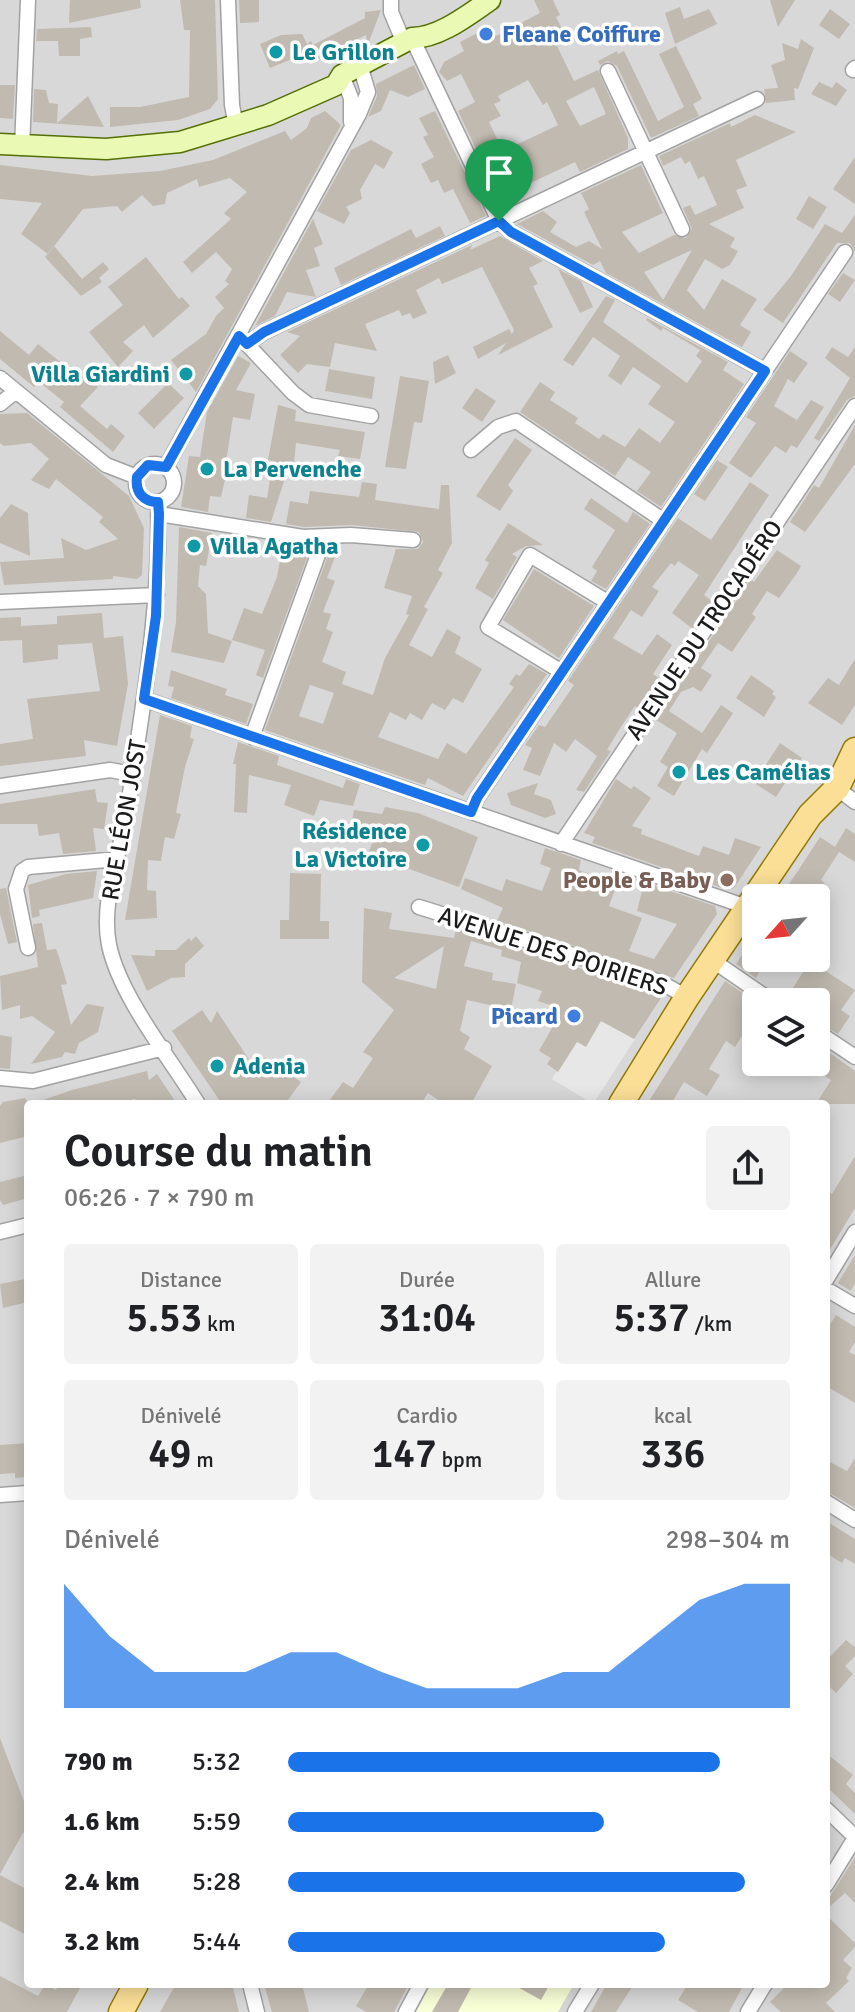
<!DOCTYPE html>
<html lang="fr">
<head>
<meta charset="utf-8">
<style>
  :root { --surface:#fff; --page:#f2f2f2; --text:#202124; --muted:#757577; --accent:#1a73e8 }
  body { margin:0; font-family:Signika,sans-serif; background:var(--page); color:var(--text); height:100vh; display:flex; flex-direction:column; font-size:30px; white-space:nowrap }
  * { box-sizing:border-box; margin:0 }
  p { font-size:26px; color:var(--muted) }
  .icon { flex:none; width:44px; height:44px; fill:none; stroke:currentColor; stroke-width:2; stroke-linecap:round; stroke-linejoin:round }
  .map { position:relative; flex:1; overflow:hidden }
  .panel { position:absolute; left:24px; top:1100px; width:806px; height:888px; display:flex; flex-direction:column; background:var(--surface); border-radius:8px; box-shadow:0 4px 20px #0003 }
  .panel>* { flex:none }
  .needle { width:52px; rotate:243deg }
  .fabs { position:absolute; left:742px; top:884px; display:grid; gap:16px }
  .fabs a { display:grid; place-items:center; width:88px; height:88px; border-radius:8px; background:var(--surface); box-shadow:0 4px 20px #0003; font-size:40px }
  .pin { position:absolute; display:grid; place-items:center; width:68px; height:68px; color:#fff; margin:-82px -34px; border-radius:50% 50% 50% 0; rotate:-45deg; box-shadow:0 0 8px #0007 }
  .pin .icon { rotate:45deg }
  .round { display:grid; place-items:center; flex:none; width:84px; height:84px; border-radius:8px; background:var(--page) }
  .summary { display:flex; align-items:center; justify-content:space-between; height:136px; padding:0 40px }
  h1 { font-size:44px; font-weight:600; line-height:60px }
  .stats { display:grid; grid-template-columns:repeat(3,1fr); gap:12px; height:136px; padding:8px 40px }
  .stats div { display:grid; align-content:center; border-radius:8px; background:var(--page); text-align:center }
  .stats b { font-size:40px; font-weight:600 }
  .stats small { font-size:22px; font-weight:400 }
  .stats p { font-size:22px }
  .chart { height:224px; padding:16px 40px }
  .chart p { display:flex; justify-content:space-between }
  .chart svg { width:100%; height:144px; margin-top:8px; fill:var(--accent); opacity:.7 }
  ul { padding:0 40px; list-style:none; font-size:26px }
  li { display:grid; grid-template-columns:128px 96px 1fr; align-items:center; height:60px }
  li i { height:20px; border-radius:10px; background:var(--accent) }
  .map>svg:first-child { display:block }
  .residential { fill:#d9d8d8; fill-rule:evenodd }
  .education { fill:#f9ffd7 }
  .parking { fill:#e7e7e7 }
  .building { fill:#c1bab0; fill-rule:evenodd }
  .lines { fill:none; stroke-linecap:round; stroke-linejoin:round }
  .minor-casing { stroke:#a2a2a2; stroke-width:17 }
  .secondary-casing { stroke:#536f05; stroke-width:23 }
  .primary-casing { stroke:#917801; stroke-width:27 }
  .minor { stroke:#fff; stroke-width:14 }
  .secondary { stroke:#eaf9b3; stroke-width:20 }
  .primary { stroke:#fbdf97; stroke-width:24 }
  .route-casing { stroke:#fff; stroke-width:16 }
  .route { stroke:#1a73e8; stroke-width:10 }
  .shop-dot { fill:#3f7fe0; stroke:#fff; stroke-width:3 }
  .culture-dot { fill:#0f9aa8; stroke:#fff; stroke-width:3 }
  .education-dot { fill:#8d6e63; stroke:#fff; stroke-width:3 }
  .labels { text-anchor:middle; stroke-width:7; stroke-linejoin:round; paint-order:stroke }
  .shop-label { font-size:24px; font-weight:bold; fill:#366cbe; stroke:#fff; text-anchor:start }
  .culture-label { font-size:24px; font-weight:bold; fill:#0d838f; stroke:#fff; text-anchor:start }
  .street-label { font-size:24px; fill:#1b1b1b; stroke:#fff }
  .education-label { font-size:24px; font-weight:bold; fill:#785e54; stroke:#fff; text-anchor:end }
</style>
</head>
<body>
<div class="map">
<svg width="855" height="2012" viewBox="0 0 855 2012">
  <rect width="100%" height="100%" fill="#edebe0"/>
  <!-- residential -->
  <path class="residential" d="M0,0H855V2012H0ZM756,898H816V958H756ZM756,1002H816V1062H756ZM28,1104H826V1984H28Z"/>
  <!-- education -->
  <path class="education" d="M431,1984H574L558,2012H416Z"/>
  <!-- parking -->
  <path class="parking" d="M601,1021L635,1039L593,1104L552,1079L576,1040Z"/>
  <!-- building -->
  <path class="building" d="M70,0H140L141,8L69,23Z
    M180,0H215L218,99L210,109L178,120L110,127V107H140L189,97L190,30H184Z
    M239,0H259V22L240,23Z
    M534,0H553L560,15L556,17L568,41L557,46L574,81L598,70L628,138V149L580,172L575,162L499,198L458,111L475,102L461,74L447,81L439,72L444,62L464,51L460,42L491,26L496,36L540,13ZM528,80L543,105L547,102L558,125L503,151L489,122L501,116L494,104L501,101L498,96ZM594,87L606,114L580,126L566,101Z
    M770,0H795L778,27Z
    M680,7L684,19L709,9L717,24L675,44L665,13Z
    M830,9L850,24L839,39L819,25Z
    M381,10L367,47L366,35L308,64L302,55L270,68L260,44L281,35L302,34L307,44L311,41L313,45L365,18V12Z
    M91,27L92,37L80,39V56H59L58,41H36L37,29Z
    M801,39L814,48L798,89L794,88L795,100L766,103L764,89L778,88L771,65L785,60L782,43L798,49Z
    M676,46L702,99L693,104L699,116L651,138L617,66L608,61L600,65L598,61L617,51L618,54L624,51L658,121L684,107L659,54Z
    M414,65L425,89L408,97L390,90L381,111L368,117L377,96L376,84Z
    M819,82L832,88L836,82L847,90L836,106L811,94Z
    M0,85H15L13,119L0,118Z
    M34,89L46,90L49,103L58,104L57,123L88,96L104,127L33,122Z
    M325,111L341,125L196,392L171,360L206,334L216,316L224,308L215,297L229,284L225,281L232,269L216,252L192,273L183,262L231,219L224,213L247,192L230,178L199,187L197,179L167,193L165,204L153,206L142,195L122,212L117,206L83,209L48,254L21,234L42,203L0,199V165L92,176L160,171L213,160L285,131L291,140L307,128L311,118Z
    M435,111L486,216L470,223L453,189L444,193L438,180L431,183L421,164L434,157L423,137L428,135L419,118Z
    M755,115L796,132L736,160L747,186L736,190L744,208L709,224L735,238L730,247L738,251L730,265L722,269L705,259L687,290L704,310L722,279L757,299L740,325L751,332L742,347L606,273L600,261L593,265L517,224L543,211L557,222L550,232L576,247L589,241L602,249L584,212L589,209L581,193L641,165L663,213L622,232L639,253L674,235L686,238L692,229L683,208L690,205L695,215L717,205L704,176L698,179L690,161L685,164L681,157L663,166L659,156L730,123L731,127ZM692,250L663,300L644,272Z
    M371,140L393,152L384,169L375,164L360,190L362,199L346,207L350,213L344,224L317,211L351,150Z
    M855,157V204L833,189Z
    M809,196L827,207L813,229L796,219Z
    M855,215V252L850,243H837L783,323L763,310L791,276L825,224L842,233Z
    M313,219L323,244L314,248L320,266L306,270L316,297L287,292L275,316L255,326Z
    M440,226L445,236L341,285L334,268L411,229L416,238Z
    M500,236L543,261L529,268L538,284L533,286L553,327L498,355L506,343L478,359L473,347L509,329L512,334L514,330L482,267L442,284L439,278L416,290L427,313L413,319L410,313L402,316L399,310L365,324L377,351L335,343L330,367L307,364L298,373L280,355L300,336L287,332L472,245L470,250Z
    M54,246L82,279L103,262L109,269L99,278L102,282L81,296L45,257Z
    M146,257L179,299L182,297L190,306L153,338L144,325L123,342L133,351L118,367L89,332L123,305L108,287Z
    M558,269L581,281L593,307L580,313Z
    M843,273L855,280L840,302L828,294Z
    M606,296L615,300L603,322L687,383L702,361L696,356L700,350L663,328L661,331L646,320L647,318L728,362L723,370L744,384L661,507L637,491L651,472L628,457L615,476L520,412L540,382L555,392L550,400L578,418L575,423L599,439L603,434L625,447L639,428L660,443L675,422L648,404L661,386L633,367L621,385L608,376L620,356L593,337L573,366L563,360Z
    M0,331L29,355L38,344L75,374L79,369L98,387L80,406L107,429L111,424L125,436L113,452L60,407L64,402L38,381L34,387L0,359Z
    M832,347L848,357L855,347V396L847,400L819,441L814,438L850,378L825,358Z
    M790,351L808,363L794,383L788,379L774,406L797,420L811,400L824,407L797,448L791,445L786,453L775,446L751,478L729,463L756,423L746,417Z
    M448,355L456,373L435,384L433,362Z
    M238,356L251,363L236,390L255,394L250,420L233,417L226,462H229L221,497L210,496L208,512L181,507L189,456L200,457L207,412Z
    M329,369L375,377L372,399L325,391Z
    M400,376L429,381L422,423L414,422L406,469L385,467Z
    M168,383L184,398L154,429L138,413Z
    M476,388L496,401L482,422L462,408Z
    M278,405L296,410L295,421L365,432L360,459L338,456L340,450L296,443L293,473L287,472L271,522L246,518L249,495L267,498L273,461L268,460Z
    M27,413L129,496L144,528L142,575L137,579L113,576V579L4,585L0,562L64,558L61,538L86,550L118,539L99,522L103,517L56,479L49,489L31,480L49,459L31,443L4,446L0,443V414Z
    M855,425V464L805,532L790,522L814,485L819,488Z
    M515,438L532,450L508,485L513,491L500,511L476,496Z
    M717,460L728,467L705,501L694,494Z
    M362,482L377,484L375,500L439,509L441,485H449L452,543L438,570L443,573L424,607L428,609L409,645L432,657L447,629L461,637L455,653L482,669L463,703L453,698L445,710L432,703L422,720L410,713L406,720L390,712L378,737L438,759L447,743L466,754L514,687L509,684L516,674L520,676L529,664L547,674L463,796L428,778L425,785L265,730L328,555L327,546H339L327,578L335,581L323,612L331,614L326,629L333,632L322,662L346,672L342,684L373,695L385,658L409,615L406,614L412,596L384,588L396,549H418L423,542L419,532L352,525L304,527L286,524L290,501L308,504L310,491L359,497ZM310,685L334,693L323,724L299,716Z
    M750,482L769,495L704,595L712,601L693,629L672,613L699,575L678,561L675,566L671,563L652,587L659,591L642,617L631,610L613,638L642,655L657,634L672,645L653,674L660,679L640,709L635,706L619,730L607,750L611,751L584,792L576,790L597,756L575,739L566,752L554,743L540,776L523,770L532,748L525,745L539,725L545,727L574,685L568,681L678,518L711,540Z
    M591,498L627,523L633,512L650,524L606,589L591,581L597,571L592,567L615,530L584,509Z
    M11,504L28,513L30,556L0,543V518Z
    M508,523L543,545L526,546L512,554L517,557L493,599L475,588L489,563L485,560Z
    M179,527L212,533L206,566L200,565L198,586L206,594L208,633L232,641L224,663L171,652L176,622Z
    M283,544L311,547L263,678L256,675L265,650L232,640L244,608L262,614L277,577Z
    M777,550L801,566L797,573L779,598L767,591L752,614L756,617L732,652L718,643L701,668L712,675L701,692L693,687L681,692L669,711L702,733L721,705L733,713L707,753L702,749L674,796L657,786L668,767L660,762L677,733L656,720L751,579L754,582Z
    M534,569L594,606L559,658L503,620Z
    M102,613L104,638L123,636L128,684L117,746L84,740L86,756L0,766V744L33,739L27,699L100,691L92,643L58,645V659L23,663L22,640L0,641V618L21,617V626L57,624V616Z
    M855,659V705L842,725L808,703L828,678L839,685Z
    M171,670L227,689L225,695L253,704L246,724L171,698L174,687L168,686Z
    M751,675L774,691L772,694L776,697L764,717L736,698Z
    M160,715L192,726L190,738L194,739L185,767L176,813L181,814L174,839L165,837L161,861L148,860L147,890L156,891L157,918L125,920Z
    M238,742L279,756L277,765L343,788L346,779L360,784L353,806L320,800L314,816L284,805L291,785L249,775L247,813L234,812L236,764H233Z
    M780,743L802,758L776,797L754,783Z
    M616,779L631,789L634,786L651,798L632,826L642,829L641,834L699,856L703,846L729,855L735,838L761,847L734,888L728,890L592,843L595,837L584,833Z
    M538,783L534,794L551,800L556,814L545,818L511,805L507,793Z
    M95,789L97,802L108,803L104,829L93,828L96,851L63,854L59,833L39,836L37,824H0V804Z
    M385,807L418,813L478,837L459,887L368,854L374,838L350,833L354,810L382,814Z
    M846,828L855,834V862L839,852L821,880L830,888L823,898H780L820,837L835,847Z
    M545,848L581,860L579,870L617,884L609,906L642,918L629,951L654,959L677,924L637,911L643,887L611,873V871L715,906L717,914L674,978L497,921L503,908L461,889L465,878L502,891L506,879L542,891L551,868L540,864Z
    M97,871L93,898L39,910L40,916L32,918L28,885L66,874Z
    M290,873L321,874L320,921H329V939H280V920H289Z
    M6,888L17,942L8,944L0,914V889Z
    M364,908L392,913L389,929L454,938L456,929L663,995L634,1039L601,1021L586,1047L577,1042L558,1072L547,1064L551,1058L539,1051L553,1026L547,1023L550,1005L538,1001L542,991L517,983L521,962L501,956L502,950L471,941L464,966L493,973L492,980L516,984L511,1010L467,1000L460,1031L470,1037L464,1049L492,1066L471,1104H444L428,1093L421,1104H327L343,1082L353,1088L373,1058L363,1052L394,1010L362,982ZM444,946L436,989L394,978Z
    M42,923L47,950L56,949L59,957L67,984L61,985L71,1025L87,1004L104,1007L98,1032L79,1043L75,1054L65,1052L62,1057L31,1064L55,1032L32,1016L20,1019V1005L2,1010L0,976L38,967L33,924Z
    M756,934V958H767L756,978L736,964Z
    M196,936L204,946L185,964V977L171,978L147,991L131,955L155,956V950H176L189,938L191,941Z
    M810,961L855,990L841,1010L850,1016L838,1034L816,1021V1002H784Z
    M725,981L756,1002V1025L751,1021L735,1047L726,1041L709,1069L720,1075L707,1096L684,1082L671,1104H647Z
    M202,1010L211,1023L217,1011L256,1070L265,1057L301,1082L285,1104H222L172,1031Z
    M0,1035L12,1037L10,1069L0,1068Z
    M816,1043L855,1071V1104H816L831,1080L816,1070Z
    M147,1071L149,1080L157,1074L177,1104H138L135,1099L114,1104H44L43,1100L72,1090Z
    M25,1098L28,1103V1136L0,1143V1106L3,1102Z
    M855,1156V1208L826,1256V1191L832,1194Z
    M28,1175V1198L3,1205L0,1200V1182Z
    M855,1255V1283L851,1291L838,1283Z
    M25,1279L28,1302L3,1308L0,1284Z
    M836,1315L855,1327V1342L849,1352L855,1355V1403L826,1386V1331Z
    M28,1443V1477L15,1478V1473L0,1474V1445Z
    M855,1458V1508L826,1491V1460L847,1471Z
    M826,1521L855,1539V1564L845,1558L842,1563L826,1553Z
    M846,1640L855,1647V1656L845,1666L853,1674L836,1693L826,1683V1661Z
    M0,1738L28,1812V1832L23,1833L0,1874Z
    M826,1753L853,1775L846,1784L855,1793V1814L826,1786Z
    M855,1857V1903L845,1893L826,1910V1903Z
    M0,1875L28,1890V1936L0,1921Z
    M826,1915L855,1943V1947L843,1960L852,1968L846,1978L849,1981L826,2003L835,2012H781L770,2002L788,1984H826Z
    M0,1976L38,1996L45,1985L56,1990L59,1984H72L80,1988L67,2012H0Z
    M176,1984H232L239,2012H160Z
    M264,1984H302L309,2012H272Z
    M369,1984H409L394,2012H366L356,2006Z
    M448,1984H473L458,2012H432Z
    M512,1984H550L541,2000Z
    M607,1984H634L616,2012H591Z
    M688,1984H744L729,2012H698L678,2000Z"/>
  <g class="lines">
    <defs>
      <path id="minor" d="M228,0L232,105L236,126
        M391,0V12L404,43
        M412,38L499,221L511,232L765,371
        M853,70L855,68
        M608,71L682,229
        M342,75L351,98V122
        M22,148L28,0
        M242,339L293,393L309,405L371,416
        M247,344L264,332L757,99
        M0,378L106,465L137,477
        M0,404L16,391
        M471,450L498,427L516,421L664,521
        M136 483a19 19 0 1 1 38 0a19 19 0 1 1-38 0Z
        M166,467L359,114L368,92L360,65
        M158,502C161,605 143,705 128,806C122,850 100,900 109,945C120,997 170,1058 198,1104
        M159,514L303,537L351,535L413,540
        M0,602L157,595
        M562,672L488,627L530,555L609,603
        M144,699L747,907
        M252,737L319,552
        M0,786L110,770L132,774
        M837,788L855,802
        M471,812L477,798L845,252
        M561,844L855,406
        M419,907L660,982L687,997
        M28,948L16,889L22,871L28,867L118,859
        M712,960L773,1002
        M816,1031L855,1057
        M0,1078L33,1081L164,1048
        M0,1232L28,1225
        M826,1280L855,1232
        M826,1289L855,1306
        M0,1495L28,1493
        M826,1502L855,1520
        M826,1809L855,1837
        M826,1885L855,1838
        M250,1984L257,2012
        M406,2012L421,1984
        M575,2012L592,1984
        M748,2012L765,1984"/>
      <path id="secondary" d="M0,144L106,149L180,142L268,115L336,85L342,75L412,38C439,38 468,15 490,0"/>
      <path id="primary" d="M621,1104L687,997L810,815L837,788L855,750
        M121,2012L136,1984"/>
    </defs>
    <!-- minor casing -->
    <use href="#minor" class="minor-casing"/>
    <!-- secondary casing -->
    <use href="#secondary" class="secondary-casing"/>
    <!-- primary casing -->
    <use href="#primary" class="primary-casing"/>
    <!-- minor -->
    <use href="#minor" class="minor"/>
    <!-- secondary -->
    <use href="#secondary" class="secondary"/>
    <!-- primary -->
    <use href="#primary" class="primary"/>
  </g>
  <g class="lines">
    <defs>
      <path id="route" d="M499,221L511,232L765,371L477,798L471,812L144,699L156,616L159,514L158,502C143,502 135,492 137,477L148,465L166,467L239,336L247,344L264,332Z"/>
    </defs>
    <!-- route casing -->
    <use href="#route" class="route-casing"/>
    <!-- route -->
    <use href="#route" class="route"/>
  </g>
  <!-- markers -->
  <g class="shop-dot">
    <circle cx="486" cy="34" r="8"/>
    <circle cx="574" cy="1016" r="8"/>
  </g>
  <g class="culture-dot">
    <circle cx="276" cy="52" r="8"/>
    <circle cx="186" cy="374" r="8"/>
    <circle cx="207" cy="469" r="8"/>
    <circle cx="194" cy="546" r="8"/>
    <circle cx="679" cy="772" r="8"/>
    <circle cx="423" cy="845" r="8"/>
    <circle cx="217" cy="1066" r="8"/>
  </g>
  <circle class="education-dot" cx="727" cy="880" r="8"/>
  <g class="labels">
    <!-- shop labels -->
    <g class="shop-label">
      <text x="502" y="42">Fleane Coiffure</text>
      <text x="558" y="1024" text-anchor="end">Picard</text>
    </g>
    <!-- culture labels -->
    <g class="culture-label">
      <text x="292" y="60">Le Grillon</text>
      <text x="170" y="382" text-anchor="end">Villa Giardini</text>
      <text x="223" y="477">La Pervenche</text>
      <text x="210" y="554">Villa Agatha</text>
      <text x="695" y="780">Les Camélias</text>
      <text x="407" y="839" text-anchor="end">Résidence<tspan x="407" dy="28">La Victoire</tspan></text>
      <text x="233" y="1074">Adenia</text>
    </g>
    <!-- street labels -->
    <g class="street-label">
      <text transform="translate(704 630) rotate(-56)" y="8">AVENUE DU TROCADÉRO</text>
      <text transform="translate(124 820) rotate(-80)" y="8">RUE LÉON JOST</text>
      <text transform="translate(553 951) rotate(18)" y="8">AVENUE DES POIRIERS</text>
    </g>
    <!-- education labels -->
    <g class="education-label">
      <text x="711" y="888">People &amp; Baby</text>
    </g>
  </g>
</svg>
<div class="fabs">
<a><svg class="needle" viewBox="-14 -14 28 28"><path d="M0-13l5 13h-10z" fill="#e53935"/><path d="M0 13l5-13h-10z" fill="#757577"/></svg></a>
<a><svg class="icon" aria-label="layers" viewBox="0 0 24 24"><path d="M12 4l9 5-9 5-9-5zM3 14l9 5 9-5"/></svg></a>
</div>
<div class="pin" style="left:499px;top:221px;background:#1e9e55"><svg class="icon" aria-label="arrive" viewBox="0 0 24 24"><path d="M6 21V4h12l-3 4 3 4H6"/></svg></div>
<section class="panel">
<div class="summary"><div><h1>Course du matin</h1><p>06:26 · 7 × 790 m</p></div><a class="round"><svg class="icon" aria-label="share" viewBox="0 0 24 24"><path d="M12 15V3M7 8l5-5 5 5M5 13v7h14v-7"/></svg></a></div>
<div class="stats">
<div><p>Distance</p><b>5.53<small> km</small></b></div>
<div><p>Durée</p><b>31:04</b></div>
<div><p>Allure</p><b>5:37<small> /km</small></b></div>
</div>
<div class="stats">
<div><p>Dénivelé</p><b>49<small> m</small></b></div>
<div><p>Cardio</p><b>147<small> bpm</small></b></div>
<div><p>kcal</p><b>336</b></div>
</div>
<div class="chart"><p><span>Dénivelé</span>298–304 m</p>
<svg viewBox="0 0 160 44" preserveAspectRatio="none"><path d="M0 44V6L10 22L20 33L30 33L40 33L50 27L60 27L70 33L80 38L90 38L100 38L110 33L120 33L130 22L140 11L150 6L160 6V44z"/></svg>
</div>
<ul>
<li><b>790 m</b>5:32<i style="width:86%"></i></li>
<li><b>1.6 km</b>5:59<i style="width:63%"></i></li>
<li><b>2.4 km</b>5:28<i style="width:91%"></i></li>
<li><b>3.2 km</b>5:44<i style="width:75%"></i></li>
</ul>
</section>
</div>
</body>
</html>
